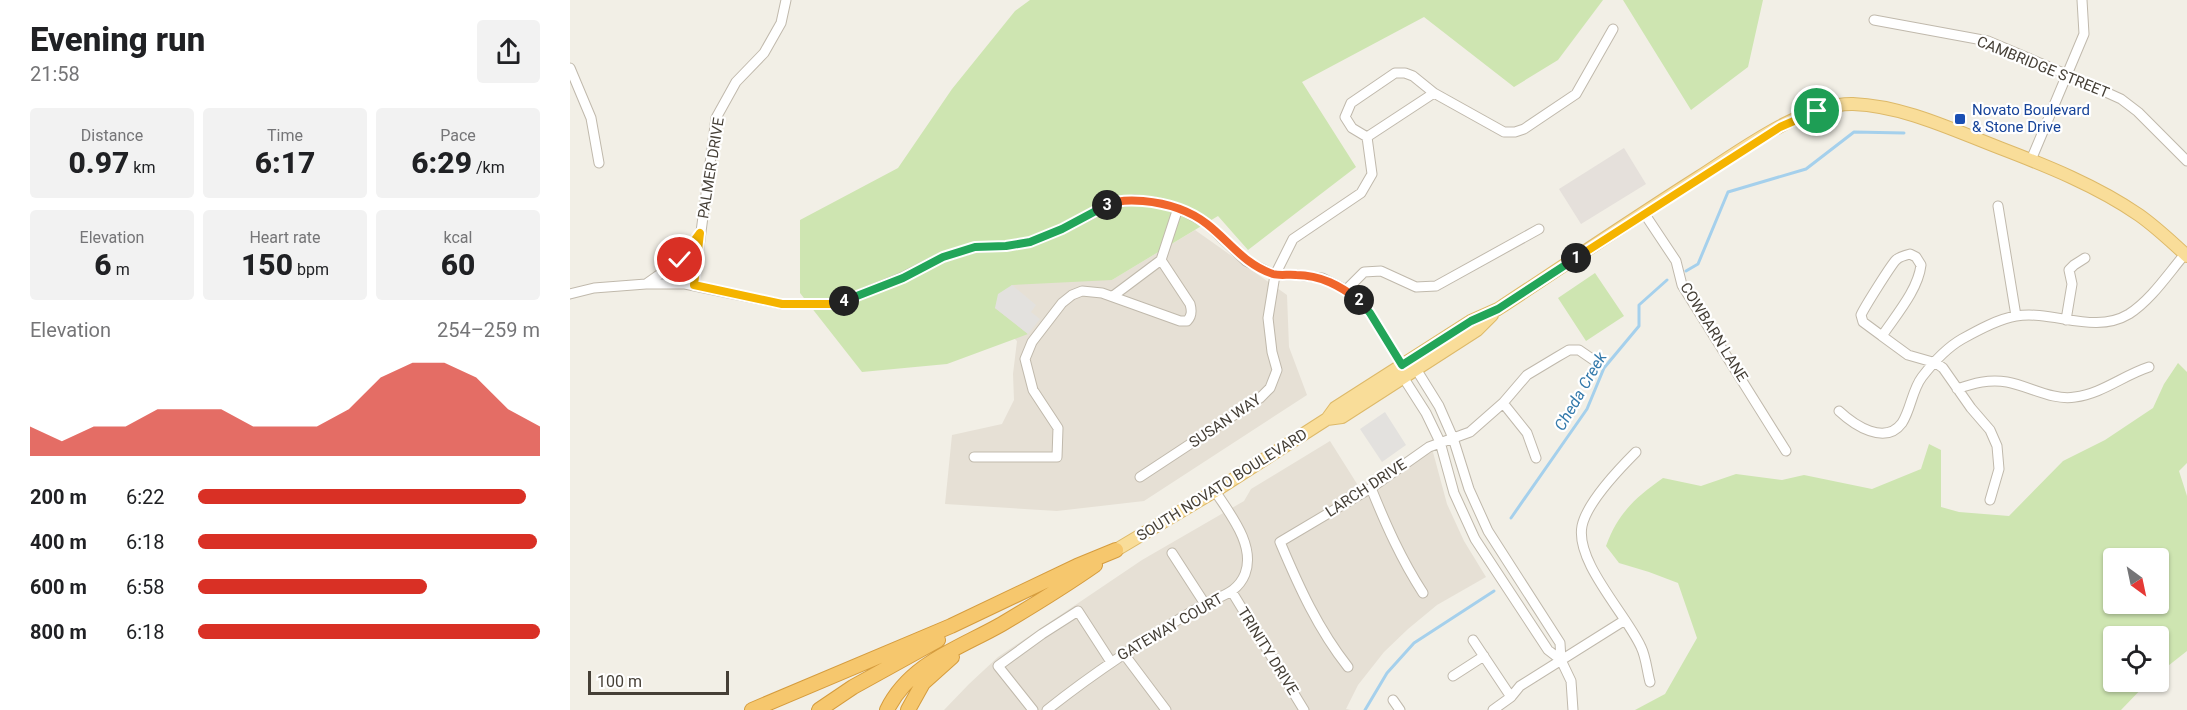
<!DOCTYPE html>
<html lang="en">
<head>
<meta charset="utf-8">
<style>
  :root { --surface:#fff; --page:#f2f2f2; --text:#202124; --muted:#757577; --accent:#d93025 }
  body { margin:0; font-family:Roboto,sans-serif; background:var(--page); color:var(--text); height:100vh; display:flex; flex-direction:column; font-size:22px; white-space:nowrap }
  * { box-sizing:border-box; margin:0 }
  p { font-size:20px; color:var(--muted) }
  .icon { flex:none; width:33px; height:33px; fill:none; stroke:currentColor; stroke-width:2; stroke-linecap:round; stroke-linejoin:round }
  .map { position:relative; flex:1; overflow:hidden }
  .panel { display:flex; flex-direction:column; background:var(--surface); width:570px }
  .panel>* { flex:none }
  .needle { width:39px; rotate:147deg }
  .controls { position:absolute; left:1533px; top:548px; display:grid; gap:12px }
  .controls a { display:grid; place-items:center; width:66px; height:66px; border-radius:6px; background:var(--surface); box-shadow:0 2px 4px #0004; font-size:30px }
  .scale { position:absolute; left:18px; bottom:15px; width:141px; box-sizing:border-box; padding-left:6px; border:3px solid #453f36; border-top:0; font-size:16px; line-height:21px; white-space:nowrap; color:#453f36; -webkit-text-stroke:4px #fff; paint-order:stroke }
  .pin { position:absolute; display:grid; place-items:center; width:51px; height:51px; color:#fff; margin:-26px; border:3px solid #fff; border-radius:50%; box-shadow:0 2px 6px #0007 }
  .km { position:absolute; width:30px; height:30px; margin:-15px; border-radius:50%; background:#222; color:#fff; font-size:16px; line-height:30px; text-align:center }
  .round { display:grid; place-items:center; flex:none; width:63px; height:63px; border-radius:6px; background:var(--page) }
  .head { display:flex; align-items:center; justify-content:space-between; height:102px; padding:0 30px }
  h1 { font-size:33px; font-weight:800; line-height:45px }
  .figures { display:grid; grid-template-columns:repeat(3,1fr); gap:9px; height:102px; padding:6px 30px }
  .figures div { display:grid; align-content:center; border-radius:6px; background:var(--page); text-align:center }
  .figures b { font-size:30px; font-weight:800 }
  .figures small { font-size:16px; font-weight:400 }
  .figures p { font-size:16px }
  .chart { height:168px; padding:12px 30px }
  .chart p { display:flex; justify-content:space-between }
  .chart svg { width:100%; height:108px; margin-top:6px; fill:var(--accent); opacity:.7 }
  ul { padding:0 30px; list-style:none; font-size:20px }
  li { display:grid; grid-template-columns:96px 72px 1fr; align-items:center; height:45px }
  li i { height:15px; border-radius:8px; background:var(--accent) }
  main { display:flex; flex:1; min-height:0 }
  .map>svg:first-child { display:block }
  .residential { fill:#e6e0d5 }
  .industrial { fill:#e5e0db }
  .green { fill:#cee5b1; fill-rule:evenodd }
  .parking { fill:#e3e1de }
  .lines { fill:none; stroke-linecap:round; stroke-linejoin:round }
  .stream { stroke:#a5d0ec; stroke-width:3 }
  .minor-casing { stroke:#c0b9ac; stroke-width:11 }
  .major-casing { stroke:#ddb969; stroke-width:14 }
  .highway-casing { stroke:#d59c3e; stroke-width:16 }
  .minor { stroke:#fff; stroke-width:9 }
  .major { stroke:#f9dd99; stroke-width:12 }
  .highway { stroke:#f6c76d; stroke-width:14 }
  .split-1-casing { stroke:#fff; stroke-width:12 }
  .split-2-casing { stroke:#fff; stroke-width:12 }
  .split-3-casing { stroke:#fff; stroke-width:12 }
  .split-4-casing { stroke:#fff; stroke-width:12 }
  .split-5-casing { stroke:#fff; stroke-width:12 }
  .split-1 { stroke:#f5b400; stroke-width:8 }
  .split-2 { stroke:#22a559; stroke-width:8 }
  .split-3 { stroke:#f0652b; stroke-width:8 }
  .split-4 { stroke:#22a559; stroke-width:8 }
  .split-5 { stroke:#f5b400; stroke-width:8 }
  .transit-dot { fill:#1a4fb4; stroke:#fff; stroke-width:2 }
  .labels { text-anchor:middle; stroke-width:4.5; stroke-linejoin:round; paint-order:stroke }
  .street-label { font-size:15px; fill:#453f36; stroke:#fff }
  .transit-label { font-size:15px; fill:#164399; stroke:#fff; text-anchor:start }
  .water-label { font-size:16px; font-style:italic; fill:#357aab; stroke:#fff }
</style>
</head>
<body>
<main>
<section class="panel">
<div class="head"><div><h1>Evening run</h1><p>21:58</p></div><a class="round"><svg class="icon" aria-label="share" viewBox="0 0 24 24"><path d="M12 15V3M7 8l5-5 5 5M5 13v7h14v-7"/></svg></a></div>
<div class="figures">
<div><p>Distance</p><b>0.97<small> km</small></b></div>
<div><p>Time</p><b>6:17</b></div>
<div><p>Pace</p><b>6:29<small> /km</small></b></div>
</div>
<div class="figures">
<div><p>Elevation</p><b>6<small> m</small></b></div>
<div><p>Heart rate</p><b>150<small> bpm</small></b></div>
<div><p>kcal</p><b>60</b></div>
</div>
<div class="chart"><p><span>Elevation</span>254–259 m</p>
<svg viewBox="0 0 160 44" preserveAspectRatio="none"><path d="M0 44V32L10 38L20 32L30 32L40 25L50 25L60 25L70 32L80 32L90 32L100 25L110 12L120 6L130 6L140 12L150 25L160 32V44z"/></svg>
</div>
<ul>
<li><b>200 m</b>6:22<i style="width:96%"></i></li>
<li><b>400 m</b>6:18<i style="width:99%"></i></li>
<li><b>600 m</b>6:58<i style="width:67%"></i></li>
<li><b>800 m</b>6:18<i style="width:100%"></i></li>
</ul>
</section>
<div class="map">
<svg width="1617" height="710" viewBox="0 0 1617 710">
  <rect width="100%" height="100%" fill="#f2efe6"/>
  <!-- residential -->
  <path class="residential" d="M625,230L717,295L719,347L737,395L574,501L487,511L375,504L382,435L432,424L444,400L443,374L447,341L413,310L440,278L542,280Z
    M760,441L789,487L860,441L877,504L894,541L916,577L867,605L838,629L814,652L788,685L776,709L781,710H374L399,684L428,657L572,560L674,501L681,489Z"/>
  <!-- industrial -->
  <path class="industrial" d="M1054,148L1076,184L1011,224L989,189Z"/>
  <!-- green -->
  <path class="green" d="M460,0H1033L988,60L944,87L854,17L732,82L786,167L678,250L648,216L542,280L442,285L425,308L458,334L377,364L292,372L230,293V220L328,168L382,89L445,11Z
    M1053,0H1193L1178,67L1121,110Z
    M1025,273L1054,316L1016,341L988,298Z
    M1608,363L1617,372V463L1609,471L1617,496V651L1589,673L1588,636H1544V681H1579L1551,710H1065L1095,694L1127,638L1108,583L1079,572L1049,563L1036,546C1048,513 1065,498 1093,478L1131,486L1166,474L1212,480L1234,475L1302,489L1351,469L1359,444L1371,450V507L1389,512L1439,516L1493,461L1535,440L1583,408L1594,384ZM1544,558H1588V603H1544Z"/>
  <!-- parking -->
  <path class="parking" d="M442,285L466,305L461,312L470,319L458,334L425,308L428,294Z
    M815,412L836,445L812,462L790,429Z"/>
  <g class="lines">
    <!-- stream -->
    <path class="stream" d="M1116,271L1128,264L1158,192L1236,169L1284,132L1334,133
      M941,518L1017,409L1034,368L1069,326V305L1097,280
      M795,710L817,673L844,643L924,591"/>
    <defs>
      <path id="minor" d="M1304,20L1418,41L1498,75L1551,99L1568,112L1617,161
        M0,68L21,118L29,163
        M797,137L782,128L775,117L781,103L825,73H835L843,76L864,93
        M1461,160L1514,34L1512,0
        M1428,206L1446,316
        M1074,213L1106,261L1112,285L1216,451
        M1340,254L1346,257L1351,265C1348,290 1326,315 1312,336L1293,322L1291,315C1294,308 1321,265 1326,260C1329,257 1336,255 1340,254Z
        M76,284L110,260L129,235
        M124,285L146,118L166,82L194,53L211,23L216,0
        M776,290L794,272L811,271L846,287L866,286L969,229
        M0,294L24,288L76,284H115L212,304H267L333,277L373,257L406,247L436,246L460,242L492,229L542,203L564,200L584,202L608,208L636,223L676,261L705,275H727L752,278L776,290L789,300L800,313L832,365L833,377L856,413L870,442L884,493L905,539L978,650L991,660
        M543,296L591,260L608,208
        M1496,320L1502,284L1499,270L1504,265L1515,258
        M1312,336L1338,355L1366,363L1373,368L1401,408L1420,430L1427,446L1429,469L1420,500
        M843,368L846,369L869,406L883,438L899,489L918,531L990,643L991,660L1001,681L1003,710
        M1387,389C1404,383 1419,379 1437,382C1459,386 1483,401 1505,397C1531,394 1554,375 1579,367
        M933,403L957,433L966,458
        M1269,411C1284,425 1315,446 1332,423C1341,409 1342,390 1352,377C1362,364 1378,347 1392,339C1408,330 1428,319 1446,316C1484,310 1524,335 1559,314C1581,300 1598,274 1615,254
        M1066,452C1049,469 1017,502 1012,526C1005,562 1056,614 1071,647C1076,657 1077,671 1080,682
        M404,457H487L488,428L463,390L455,359L462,342L492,303L502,295L512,291L532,293L610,321H617C622,316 622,311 620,304L591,260
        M570,477L690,398L700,388L707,370L702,352L698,318L705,275L723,239L791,193L802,174L797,137L864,93L934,132H945L954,129L1006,94L1043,29
        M801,488C816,525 831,559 853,593
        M602,553L635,604
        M662,592L734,710
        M903,640L941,697
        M554,654L596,710
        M778,667C748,629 729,587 710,542L801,488L859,447L900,432L933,403L957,375L987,357L999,350H1009L1025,361
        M883,676L914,656
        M823,700L830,710
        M463,710L428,666L472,634L508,611L541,662
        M477,710C526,671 578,637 633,605C649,596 667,594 675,574C686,545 659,513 645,491
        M923,710L941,697L950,686L1055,620"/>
      <path id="major" d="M757,419L772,417L907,330L922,315
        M546,550L645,491L757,419L765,408L901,321L928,309C995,265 1061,220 1129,177C1170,151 1233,103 1283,104C1334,106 1383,130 1430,148C1477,166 1527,186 1569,215C1586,227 1602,242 1617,256"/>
      <path id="highway" d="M182,710L381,626L507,566L546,550
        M249,710L283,687L368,640
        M317,710C340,663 390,648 432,624C464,605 495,586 525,565
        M338,710L353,683L382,657"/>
    </defs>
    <!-- minor casing -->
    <use href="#minor" class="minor-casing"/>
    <!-- major casing -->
    <use href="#major" class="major-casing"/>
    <!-- highway casing -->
    <use href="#highway" class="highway-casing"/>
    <!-- minor -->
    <use href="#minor" class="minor"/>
    <!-- major -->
    <use href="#major" class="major"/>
    <!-- highway -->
    <use href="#highway" class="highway"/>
  </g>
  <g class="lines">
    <defs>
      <path id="split-1" d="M1006,258L1210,127L1247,111"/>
      <path id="split-2" d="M789,300L800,313L832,365L901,321L928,309L1006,258"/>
      <path id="split-3" d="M537,205C547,200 561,200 573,201C595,203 619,210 637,224C660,242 675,265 703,274C710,276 719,274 726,275C751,275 770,286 789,300"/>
      <path id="split-4" d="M274,301L333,278L373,257L405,247L436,246L460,242L492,229L537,205"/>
      <path id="split-5" d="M110,260L130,233L124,285L212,304H267L274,301"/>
    </defs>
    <!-- split-1 casing -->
    <use href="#split-1" class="split-1-casing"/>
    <!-- split-2 casing -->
    <use href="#split-2" class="split-2-casing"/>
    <!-- split-3 casing -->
    <use href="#split-3" class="split-3-casing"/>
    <!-- split-4 casing -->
    <use href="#split-4" class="split-4-casing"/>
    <!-- split-5 casing -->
    <use href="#split-5" class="split-5-casing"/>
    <!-- split-1 -->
    <use href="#split-1" class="split-1"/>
    <!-- split-2 -->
    <use href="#split-2" class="split-2"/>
    <!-- split-3 -->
    <use href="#split-3" class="split-3"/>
    <!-- split-4 -->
    <use href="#split-4" class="split-4"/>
    <!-- split-5 -->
    <use href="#split-5" class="split-5"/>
  </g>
  <!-- markers -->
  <rect class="transit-dot" x="1384" y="113" width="12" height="12" rx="3"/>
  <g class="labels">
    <!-- street labels -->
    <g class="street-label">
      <text transform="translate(1473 67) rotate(22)" y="5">CAMBRIDGE STREET</text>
      <text transform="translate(141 168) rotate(-81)" y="5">PALMER DRIVE</text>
      <text transform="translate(1144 332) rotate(58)" y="5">COWBARN LANE</text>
      <text transform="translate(655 421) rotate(-34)" y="5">SUSAN WAY</text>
      <text transform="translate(652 485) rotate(-32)" y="5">SOUTH NOVATO BOULEVARD</text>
      <text transform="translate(796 488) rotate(-33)" y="5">LARCH DRIVE</text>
      <text transform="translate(600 627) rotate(-30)" y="5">GATEWAY COURT</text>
      <text transform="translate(698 651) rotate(58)" y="5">TRINITY DRIVE</text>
    </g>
    <!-- transit labels -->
    <g class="transit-label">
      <text x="1402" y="115">Novato Boulevard<tspan x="1402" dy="17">&amp; Stone Drive</tspan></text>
    </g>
    <!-- water labels -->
    <g class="water-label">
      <text transform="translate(1010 391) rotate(-60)" y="6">Cheda Creek</text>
    </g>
  </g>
</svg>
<div class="controls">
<a><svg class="needle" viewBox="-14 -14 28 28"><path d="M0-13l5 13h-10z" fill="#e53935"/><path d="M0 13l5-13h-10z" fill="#757577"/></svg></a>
<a><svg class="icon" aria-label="locate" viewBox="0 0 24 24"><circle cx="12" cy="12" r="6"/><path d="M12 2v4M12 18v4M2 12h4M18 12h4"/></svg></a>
</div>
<div class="scale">100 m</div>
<div class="pin" style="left:1247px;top:111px;background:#1e9e55"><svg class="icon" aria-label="arrive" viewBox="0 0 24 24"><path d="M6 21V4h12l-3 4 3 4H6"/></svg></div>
<div class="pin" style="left:110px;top:260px;background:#d93025"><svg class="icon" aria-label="check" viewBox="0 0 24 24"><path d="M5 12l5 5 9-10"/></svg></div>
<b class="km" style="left:1006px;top:258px">1</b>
<b class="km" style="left:789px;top:300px">2</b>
<b class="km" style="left:537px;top:205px">3</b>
<b class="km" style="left:274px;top:301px">4</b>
</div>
</main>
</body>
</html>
